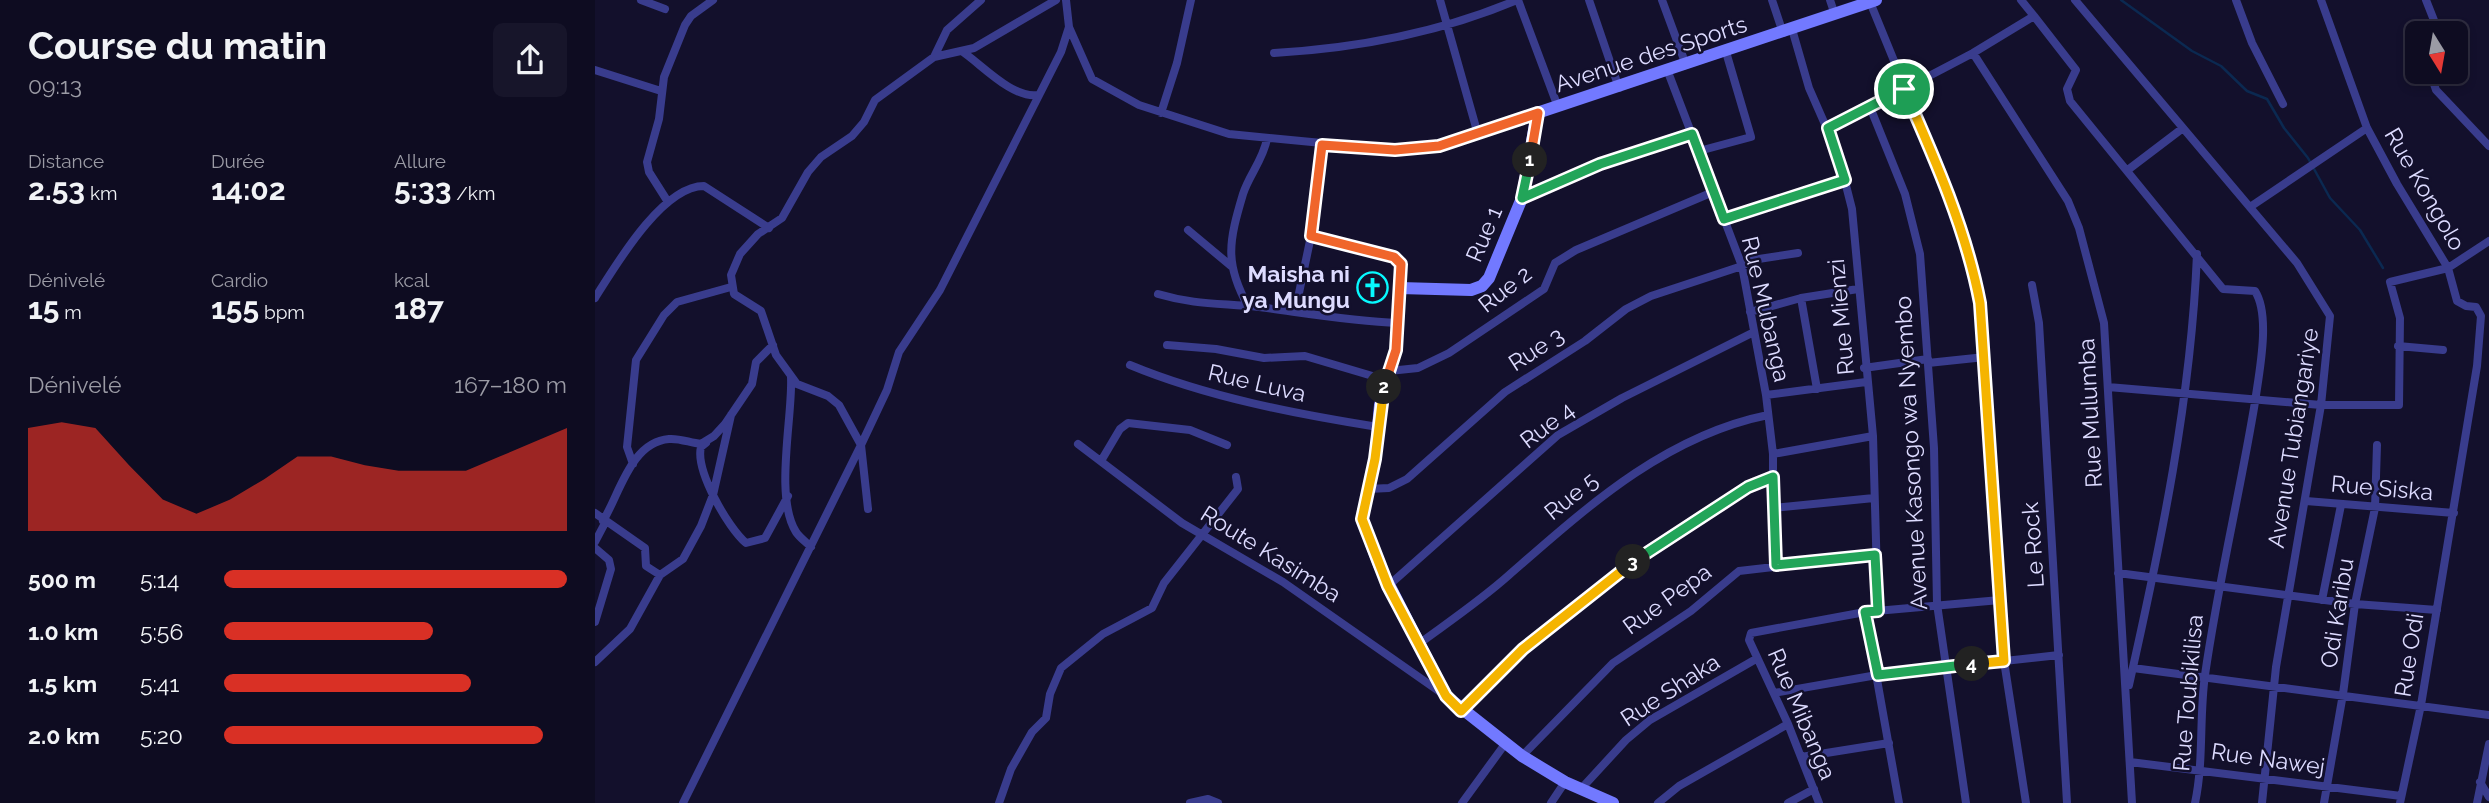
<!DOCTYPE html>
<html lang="fr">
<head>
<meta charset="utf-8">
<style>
  :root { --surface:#0e0c21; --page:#17152a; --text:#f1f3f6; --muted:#9b9ba5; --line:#2e2c3f; --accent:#d93025 }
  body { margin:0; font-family:Raleway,sans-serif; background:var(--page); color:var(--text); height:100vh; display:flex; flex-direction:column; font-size:26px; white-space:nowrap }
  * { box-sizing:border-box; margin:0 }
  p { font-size:23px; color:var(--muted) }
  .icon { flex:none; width:38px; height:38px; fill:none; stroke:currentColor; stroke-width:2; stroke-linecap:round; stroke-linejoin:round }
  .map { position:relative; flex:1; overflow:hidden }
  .sheet { display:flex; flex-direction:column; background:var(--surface); width:595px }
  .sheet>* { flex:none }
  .needle { width:46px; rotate:169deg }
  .tools { position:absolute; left:1810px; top:21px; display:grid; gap:14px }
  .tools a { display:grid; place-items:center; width:63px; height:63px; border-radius:10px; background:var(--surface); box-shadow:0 4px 10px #0003,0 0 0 2px var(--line); font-size:35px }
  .pin { position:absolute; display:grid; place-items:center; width:60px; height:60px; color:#fff; margin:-30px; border:4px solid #fff; border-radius:50%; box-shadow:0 2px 7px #0007 }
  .km { position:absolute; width:35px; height:35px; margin:-18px; border-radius:50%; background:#222; color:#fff; font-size:19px; line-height:35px; text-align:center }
  .round { display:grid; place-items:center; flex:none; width:74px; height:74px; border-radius:10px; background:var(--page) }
  .overview { display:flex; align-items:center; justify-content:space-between; height:119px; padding:0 28px }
  h1 { font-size:38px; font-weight:700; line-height:52px }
  .stats { display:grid; grid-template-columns:repeat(3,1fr); gap:10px; height:119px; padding:7px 28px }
  .stats div { display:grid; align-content:center }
  .stats b { font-size:30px; font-weight:700 }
  .stats small { font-size:19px; font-weight:400 }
  .stats p { font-size:19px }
  .chart { height:196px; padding:14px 28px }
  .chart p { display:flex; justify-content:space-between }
  .chart svg { width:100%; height:126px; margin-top:7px; fill:var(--accent); opacity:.7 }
  ul { padding:0 28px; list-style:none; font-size:23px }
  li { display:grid; grid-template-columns:112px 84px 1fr; align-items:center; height:52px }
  li i { height:18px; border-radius:9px; background:var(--accent) }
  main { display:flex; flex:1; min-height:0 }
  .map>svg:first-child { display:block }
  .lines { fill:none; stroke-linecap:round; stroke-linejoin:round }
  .stream { stroke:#0b2951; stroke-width:2.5 }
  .street { stroke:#393c8d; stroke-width:8 }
  .secondary { stroke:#7279ff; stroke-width:12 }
  .split-1-casing { stroke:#fff; stroke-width:14 }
  .split-2-casing { stroke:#fff; stroke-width:14 }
  .split-3-casing { stroke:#fff; stroke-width:14 }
  .split-4-casing { stroke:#fff; stroke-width:14 }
  .split-5-casing { stroke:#fff; stroke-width:14 }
  .split-1 { stroke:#22a559; stroke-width:9 }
  .split-2 { stroke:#f0652b; stroke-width:9 }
  .split-3 { stroke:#f5b400; stroke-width:9 }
  .split-4 { stroke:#22a559; stroke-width:9 }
  .split-5 { stroke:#f5b400; stroke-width:9 }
  .labels { text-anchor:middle; stroke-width:5; stroke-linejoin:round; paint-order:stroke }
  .street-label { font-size:23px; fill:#dddbff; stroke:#13102c }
  .poi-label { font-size:23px; font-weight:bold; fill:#dddbff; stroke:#13102c; text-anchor:end }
</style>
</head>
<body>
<main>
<section class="sheet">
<div class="overview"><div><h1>Course du matin</h1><p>09:13</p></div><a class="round"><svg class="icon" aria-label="share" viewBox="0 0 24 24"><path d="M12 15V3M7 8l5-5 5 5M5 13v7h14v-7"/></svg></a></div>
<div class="stats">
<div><p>Distance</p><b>2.53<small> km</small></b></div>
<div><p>Durée</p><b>14:02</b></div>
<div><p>Allure</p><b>5:33<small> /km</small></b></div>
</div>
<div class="stats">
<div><p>Dénivelé</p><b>15<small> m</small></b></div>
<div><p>Cardio</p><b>155<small> bpm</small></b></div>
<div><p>kcal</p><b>187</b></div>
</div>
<div class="chart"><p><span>Dénivelé</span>167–180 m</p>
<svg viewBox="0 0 160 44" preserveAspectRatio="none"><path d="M0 44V8L10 6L20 8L30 21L40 33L50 38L60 33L70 26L80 18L90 18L100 21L110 23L120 23L130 23L140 18L150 13L160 8V44z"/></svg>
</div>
<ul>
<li><b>500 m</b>5:14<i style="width:100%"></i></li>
<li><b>1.0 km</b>5:56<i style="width:61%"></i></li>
<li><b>1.5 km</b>5:41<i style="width:72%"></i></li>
<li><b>2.0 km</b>5:20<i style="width:93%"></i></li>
</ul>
</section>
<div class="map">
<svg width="1894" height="803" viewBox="0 0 1894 803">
  <rect width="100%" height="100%" fill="#13102c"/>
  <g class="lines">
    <!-- stream -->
    <path class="stream" d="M1526,0L1597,51L1626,66L1652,91L1672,99L1689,128L1713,158L1735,198L1765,230L1788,268"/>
    <!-- street -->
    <path class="street" d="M46,0L70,9
      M471,0L474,27L497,79L544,105L634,134L800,150L843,146L942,113
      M845,0L882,131
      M923,0L963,107
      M994,0L1024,88
      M1067,0L1091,65
      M1177,0L1188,33
      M1235,0L1240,15
      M1480,0L1702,263L1735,316L1726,405L1681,667L1667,803
      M1641,0L1657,43L1688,104
      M1726,0L1772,128L1802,184L1853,268L1862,301L1871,306L1881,307L1886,316L1882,366L1826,705L1805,803
      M1831,0L1844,33
      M1275,2L1351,188L1382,290L1390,357L1399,532L1409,661L1431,803
      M1439,16L1481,70L1472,89L1475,101L1628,289L1660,291C1676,316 1664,373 1660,402C1645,493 1623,583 1610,675C1604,718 1609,761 1600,803
      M1197,29L1214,88L1243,154L1257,209L1278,436L1283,611
      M368,52C387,65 418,99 443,95
      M679,53C764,48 844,33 922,0
      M1378,53L1473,201L1484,228L1509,323L1537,803
      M339,57L352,30L386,0
      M0,70L66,91
      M1073,72L1147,266L1171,395L1178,454V532L1181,565
      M1845,72L1838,81L1841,90L1894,146
      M1275,107L1310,194L1325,254L1339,448L1342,604L1371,803
      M566,113L582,63L596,0
      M1233,129L1378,53L1439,16L1426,0
      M1104,151L1156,137L1131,52
      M1534,169L1588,128
      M927,198L1005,164L1097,134
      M73,202L54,172L52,162L64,119L69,77L90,25L96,16L118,0
      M1655,207L1772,128
      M1129,219L1250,180
      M593,230L636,266
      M716,236L799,257L806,264L805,288
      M1437,285L1444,323L1472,803
      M563,294C600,305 626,303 664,307C710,313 756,321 803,323
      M0,298C21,265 67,186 109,186L174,228
      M1206,298L1222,389
      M653,306C629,263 634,241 648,194C654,175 668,160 672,139
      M700,312L716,236L727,145
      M1155,312L1206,298L1263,289
      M572,345L621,349L669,358L710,356L791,380
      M1803,346L1848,350
      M1333,363L1390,357
      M535,365C612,397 701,414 783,427
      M1269,368L1333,359
      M794,371L823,368L854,353L949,289L960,263L981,250L1118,192
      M196,377C198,416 179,497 201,532C204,537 212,543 216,547
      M1513,387L1726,405H1804L1805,318L1795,282L1853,268L1894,241
      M1171,395L1271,382
      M111,443L106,447C100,470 133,528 151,543L170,538L193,496
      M483,444L587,523L688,582L848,694
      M1178,454L1278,436
      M506,461L525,429L533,423L595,430L632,445
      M38,464L32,447L41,360L69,315L82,302L136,287
      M773,489L794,488L812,479L910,392L990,341L1031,309L1056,296L1147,266L1157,260L1203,253
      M1711,501L1859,513
      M1178,508L1279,498
      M273,509L266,445L292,390L304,352L345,290L466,52L474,27
      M0,513L50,548L51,566L65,575
      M8,521C25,493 36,442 74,439C85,438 95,443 106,444L119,436L130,424L157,384L161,362L178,345
      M0,542L10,523
      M0,548L14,560L16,569L0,622
      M1523,573L1760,604L1842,610
      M793,586L963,435L1027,398L1159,332
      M1727,600L1746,505
      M1270,612L1304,803
      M825,643C855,621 886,600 914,575C991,508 1069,436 1173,415
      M0,662L35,629L65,575L88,559L106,526L118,495L136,415
      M1538,668L1894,715
      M1534,685C1566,543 1596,400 1602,254
      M1179,693L1282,675L1464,655
      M866,711C936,641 1010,577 1094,524C1121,507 1148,490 1178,477
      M927,756L1018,663L1096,611L1144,571L1280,555
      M1206,757L1294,743
      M1535,762L1806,796
      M1885,782L1894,797
      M985,790L1031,740L1055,720L1161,659
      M88,803L266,445L244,405L233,396L202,384L181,355L166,311L139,294L136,275L145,254L163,234L187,218L213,172L226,157L257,136L269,122L280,100L339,57L379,48L461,0
      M404,803L416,769L437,732L451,718L455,694L466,668L508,634L557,608L569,583L643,489L641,477
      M595,803L613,799L623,803
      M867,803L910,744
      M956,803L970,782
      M1063,803L1084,786L1193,724
      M1193,803L1219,789
      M1224,803L1193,724L1154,640L1156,633L1270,612L1405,600
      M1729,803L1748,694L1760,604L1780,508L1782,445
      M1882,803L1894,744"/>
    <!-- secondary -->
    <path class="secondary" d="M1018,803L970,782L927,756L851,696L784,565L767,519L780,459L785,405L801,350L805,288L876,290L887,286L894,278L927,198L942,113L1281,0"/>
  </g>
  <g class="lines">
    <defs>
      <path id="split-1" d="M935,160L927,198L1005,164L1097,134L1129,219L1250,180L1233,128L1309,89"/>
      <path id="split-2" d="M789,387L801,350L806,264L799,257L716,236L727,145L800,150L844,146L943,113L935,160"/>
      <path id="split-3" d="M789,387L780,459L767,519L793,586L851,696L866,711L928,649L1038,562"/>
      <path id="split-4" d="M1038,562L1153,487L1178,477L1181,565L1280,555L1283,611L1270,612L1283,675L1377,664"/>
      <path id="split-5" d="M1309,89C1339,157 1371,229 1385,303L1409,661L1377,664"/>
    </defs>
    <!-- split-1 casing -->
    <use href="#split-1" class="split-1-casing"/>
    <!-- split-2 casing -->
    <use href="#split-2" class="split-2-casing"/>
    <!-- split-3 casing -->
    <use href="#split-3" class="split-3-casing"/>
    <!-- split-4 casing -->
    <use href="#split-4" class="split-4-casing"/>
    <!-- split-5 casing -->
    <use href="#split-5" class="split-5-casing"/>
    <!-- split-1 -->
    <use href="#split-1" class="split-1"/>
    <!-- split-2 -->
    <use href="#split-2" class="split-2"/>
    <!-- split-3 -->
    <use href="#split-3" class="split-3"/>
    <!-- split-4 -->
    <use href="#split-4" class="split-4"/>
    <!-- split-5 -->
    <use href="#split-5" class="split-5"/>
  </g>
  <!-- icons -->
  <defs>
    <symbol id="church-ring" viewBox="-11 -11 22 22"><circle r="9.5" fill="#13102c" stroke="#07f9ff" stroke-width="1.5"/><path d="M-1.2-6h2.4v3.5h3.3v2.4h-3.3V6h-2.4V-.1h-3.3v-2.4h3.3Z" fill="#07f9ff"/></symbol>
  </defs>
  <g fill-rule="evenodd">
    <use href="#church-ring" x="760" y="270" width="35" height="35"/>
  </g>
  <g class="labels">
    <!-- street labels -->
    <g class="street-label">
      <text transform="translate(1056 54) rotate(-18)" y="8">Avenue des Sports</text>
      <text transform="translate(1830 189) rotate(60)" y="8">Rue Kongolo</text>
      <text transform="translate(889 234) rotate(-67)" y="8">Rue 1</text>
      <text transform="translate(910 289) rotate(-38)" y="8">Rue 2</text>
      <text transform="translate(1171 309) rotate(77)" y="8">Rue Mubanga</text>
      <text transform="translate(1246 317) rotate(-95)" y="8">Rue Mienzi</text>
      <text transform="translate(941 349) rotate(-33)" y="8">Rue 3</text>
      <text transform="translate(662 383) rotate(13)" y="8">Rue Luva</text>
      <text transform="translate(1495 413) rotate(-93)" y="8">Rue Mulumba</text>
      <text transform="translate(952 425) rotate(-37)" y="8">Rue 4</text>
      <text transform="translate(1698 438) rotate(-81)" y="8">Avenue Tubiangariye</text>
      <text transform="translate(1316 453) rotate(-93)" y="8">Avenue Kasongo wa Nyembo</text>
      <text transform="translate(1787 488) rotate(5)" y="8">Rue Siska</text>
      <text transform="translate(976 496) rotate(-39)" y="8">Rue 5</text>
      <text transform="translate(1438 545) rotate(-94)" y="8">Le Rock</text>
      <text transform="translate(676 554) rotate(32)" y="8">Route Kasimba</text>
      <text transform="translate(1072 599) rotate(-36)" y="8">Rue Pepa</text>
      <text transform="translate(1742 613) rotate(-81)" y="8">Odi Karibu</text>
      <text transform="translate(1814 655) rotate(-81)" y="8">Rue Odi</text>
      <text transform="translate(1075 690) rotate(-33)" y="8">Rue Shaka</text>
      <text transform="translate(1593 693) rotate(-85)" y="8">Rue Toubikilisa</text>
      <text transform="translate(1207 714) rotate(67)" y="8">Rue Mibanga</text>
      <text transform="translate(1673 759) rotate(8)" y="8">Rue Nawej</text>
    </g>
    <!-- poi labels -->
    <g class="poi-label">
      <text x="755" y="282">Maisha ni<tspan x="755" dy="26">ya Mungu</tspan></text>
    </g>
  </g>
</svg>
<div class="tools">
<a><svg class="needle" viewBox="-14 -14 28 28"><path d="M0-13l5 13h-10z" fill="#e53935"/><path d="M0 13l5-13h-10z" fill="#9b9ba5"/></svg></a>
</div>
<div class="pin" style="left:1309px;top:89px;background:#1e9e55"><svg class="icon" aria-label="arrive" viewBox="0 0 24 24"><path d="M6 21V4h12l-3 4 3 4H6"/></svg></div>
<b class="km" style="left:935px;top:160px">1</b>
<b class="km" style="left:789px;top:387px">2</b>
<b class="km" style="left:1038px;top:562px">3</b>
<b class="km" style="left:1377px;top:664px">4</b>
</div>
</main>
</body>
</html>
